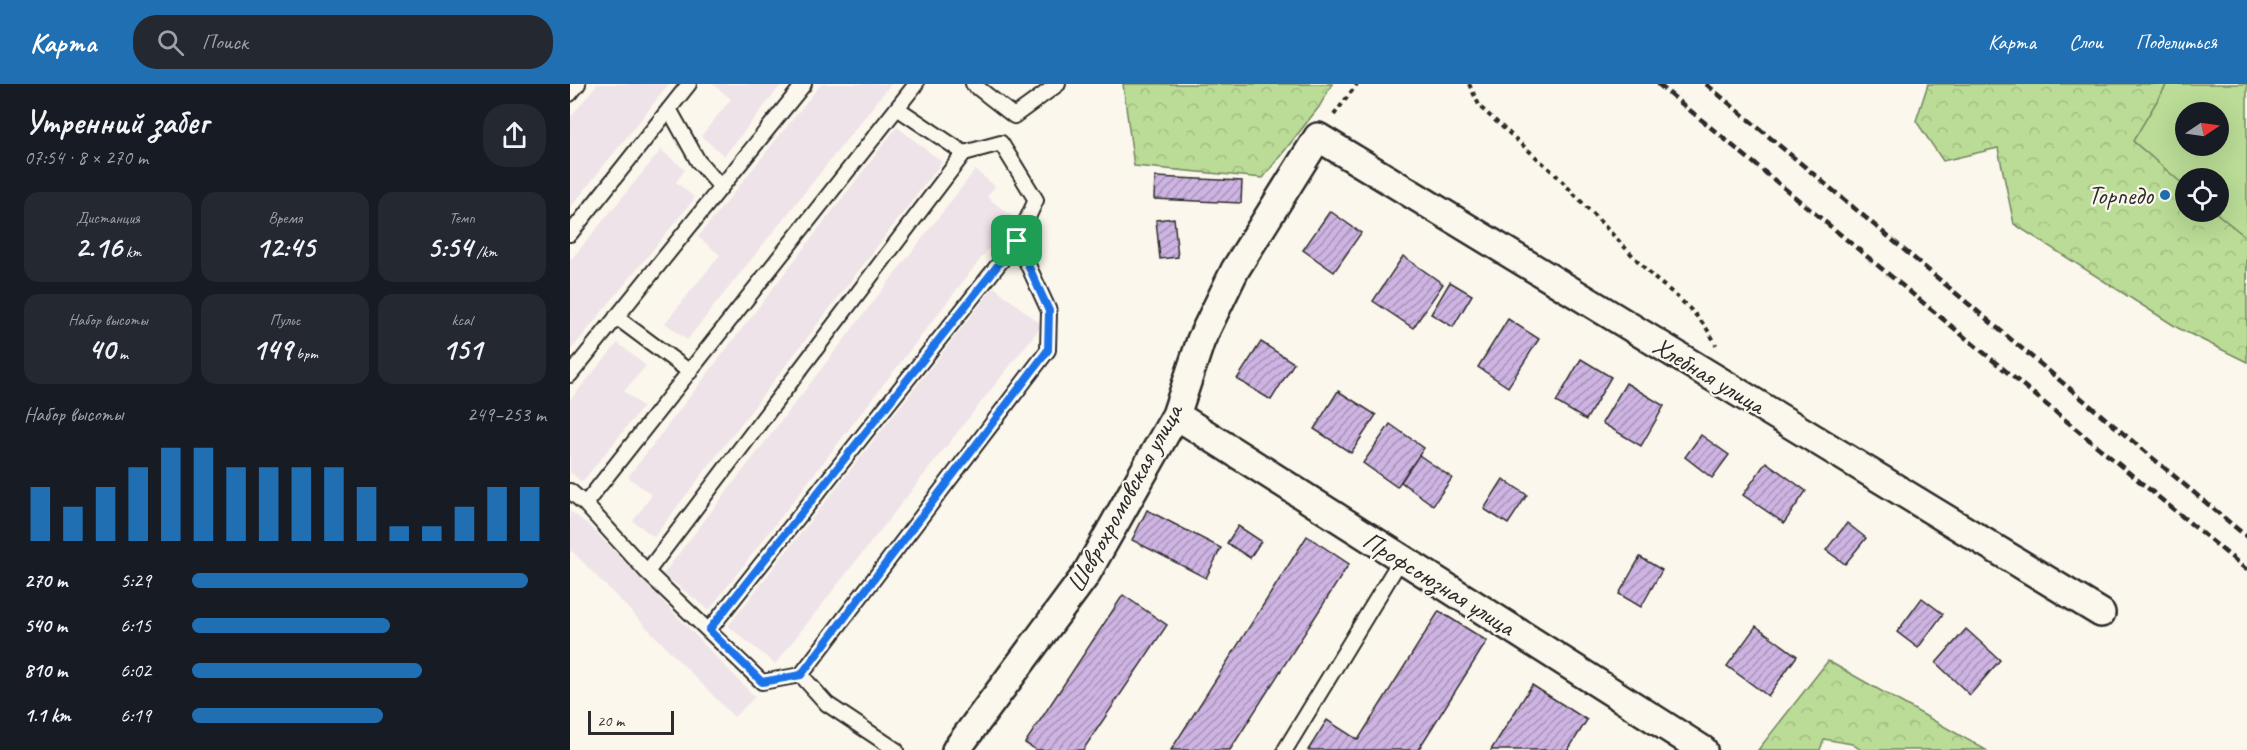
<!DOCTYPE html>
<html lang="ru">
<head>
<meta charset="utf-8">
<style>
  :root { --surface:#171b24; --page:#242831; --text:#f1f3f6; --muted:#9ea1a6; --accent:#1f6fb2 }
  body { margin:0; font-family:Caveat,sans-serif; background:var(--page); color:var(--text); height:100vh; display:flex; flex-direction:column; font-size:22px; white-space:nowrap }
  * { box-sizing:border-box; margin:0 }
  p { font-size:20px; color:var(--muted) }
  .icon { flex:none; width:33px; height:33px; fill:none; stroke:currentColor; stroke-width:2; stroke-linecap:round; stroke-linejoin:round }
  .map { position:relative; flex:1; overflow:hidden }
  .details { display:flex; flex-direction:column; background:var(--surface); width:570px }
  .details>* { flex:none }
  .needle { width:39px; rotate:77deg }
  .buttons { position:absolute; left:1605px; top:18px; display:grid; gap:12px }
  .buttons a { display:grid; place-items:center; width:54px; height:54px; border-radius:50%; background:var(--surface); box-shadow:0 6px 24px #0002; font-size:30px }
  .scale { position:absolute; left:18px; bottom:15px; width:86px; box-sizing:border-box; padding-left:6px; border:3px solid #2b2b2b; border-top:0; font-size:16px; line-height:21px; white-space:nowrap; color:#2b2b2b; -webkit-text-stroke:4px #fbf7ec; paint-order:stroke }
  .pin { position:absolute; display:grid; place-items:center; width:51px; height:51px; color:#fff; margin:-26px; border-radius:12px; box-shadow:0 3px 9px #0006 }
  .round { display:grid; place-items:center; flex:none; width:63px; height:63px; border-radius:24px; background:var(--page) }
  .summary { display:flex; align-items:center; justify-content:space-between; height:102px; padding:0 24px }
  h1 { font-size:33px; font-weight:800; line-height:45px }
  .metrics { display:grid; grid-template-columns:repeat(3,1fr); gap:9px; height:102px; padding:6px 24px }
  .metrics div { display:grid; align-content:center; border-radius:15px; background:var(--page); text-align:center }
  .metrics b { font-size:30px; font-weight:800 }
  .metrics small { font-size:16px; font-weight:400 }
  .metrics p { font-size:16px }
  .chart { height:168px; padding:12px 24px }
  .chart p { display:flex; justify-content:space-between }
  .chart svg { width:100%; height:108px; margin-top:6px; stroke:var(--accent); stroke-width:6 }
  ul { padding:0 24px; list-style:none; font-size:20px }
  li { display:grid; grid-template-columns:96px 72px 1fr; align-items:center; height:45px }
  li i { height:15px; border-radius:8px; background:var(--accent) }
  header { display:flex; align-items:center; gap:36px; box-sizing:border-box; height:84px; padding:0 30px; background:var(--accent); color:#fff }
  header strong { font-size:28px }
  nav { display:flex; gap:33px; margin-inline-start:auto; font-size:21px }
  .search { width:420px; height:54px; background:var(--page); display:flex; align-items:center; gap:15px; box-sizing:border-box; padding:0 21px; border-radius:24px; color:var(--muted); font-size:22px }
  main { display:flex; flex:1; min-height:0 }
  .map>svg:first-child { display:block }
  .built { fill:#eee3e9 }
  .green { fill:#badc96; stroke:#728460; stroke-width:1.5; fill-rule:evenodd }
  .forest { fill:url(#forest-crowns); stroke:#728460; stroke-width:1.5 }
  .building { fill:url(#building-hatch); stroke:#2b2b2b; stroke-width:1.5 }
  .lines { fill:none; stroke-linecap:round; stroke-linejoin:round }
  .lane-casing { stroke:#2b2b2b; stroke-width:18 }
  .street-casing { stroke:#2b2b2b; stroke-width:32 }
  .path { stroke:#2b2b2b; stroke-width:4; stroke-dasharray:4.5 4.5; stroke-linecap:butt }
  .lane { stroke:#fbf7ec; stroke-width:14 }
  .street { stroke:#fbf7ec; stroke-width:27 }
  .rail { stroke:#2b2b2b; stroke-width:4.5; stroke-dasharray:9 4.5; stroke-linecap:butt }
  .route-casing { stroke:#fff; stroke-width:12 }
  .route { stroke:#1a73e8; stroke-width:8 }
  .poi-dot { fill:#1f6fb2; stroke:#fbf7ec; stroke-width:2 }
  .labels { text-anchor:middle; stroke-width:4.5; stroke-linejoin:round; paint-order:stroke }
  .poi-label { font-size:26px; fill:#2b2b2b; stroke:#fbf7ec; text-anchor:end }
  .street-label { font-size:26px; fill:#2b2b2b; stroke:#fbf7ec }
</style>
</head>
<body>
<header>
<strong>Карта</strong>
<div class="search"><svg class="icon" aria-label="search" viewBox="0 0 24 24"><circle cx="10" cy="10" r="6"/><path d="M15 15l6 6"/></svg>Поиск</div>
<nav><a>Карта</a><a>Слои</a><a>Поделиться</a></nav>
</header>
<main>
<section class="details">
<div class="summary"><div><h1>Утренний забег</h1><p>07:54 · 8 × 270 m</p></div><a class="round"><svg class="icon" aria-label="share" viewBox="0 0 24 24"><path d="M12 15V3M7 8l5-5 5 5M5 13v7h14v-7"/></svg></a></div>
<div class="metrics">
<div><p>Дистанция</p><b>2.16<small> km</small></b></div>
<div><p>Время</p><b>12:45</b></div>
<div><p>Темп</p><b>5:54<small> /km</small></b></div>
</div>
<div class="metrics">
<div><p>Набор высоты</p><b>40<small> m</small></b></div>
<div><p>Пульс</p><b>149<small> bpm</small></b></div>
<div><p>kcal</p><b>151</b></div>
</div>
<div class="chart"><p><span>Набор высоты</span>249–253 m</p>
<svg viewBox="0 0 160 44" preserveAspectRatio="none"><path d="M5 44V22M15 44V30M25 44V22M35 44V14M45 44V6M55 44V6M65 44V14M75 44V14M85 44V14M95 44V14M105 44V22M115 44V38M125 44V38M135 44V30M145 44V22M155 44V22"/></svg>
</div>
<ul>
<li><b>270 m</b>5:29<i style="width:95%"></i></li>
<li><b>540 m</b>6:15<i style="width:56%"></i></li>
<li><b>810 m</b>6:02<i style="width:65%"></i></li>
<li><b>1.1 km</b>6:19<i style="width:54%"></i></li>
</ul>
</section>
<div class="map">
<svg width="1677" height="666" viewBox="0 0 1677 666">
  <defs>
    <pattern id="forest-crowns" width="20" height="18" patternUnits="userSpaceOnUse" patternTransform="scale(1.5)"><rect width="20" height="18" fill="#badc96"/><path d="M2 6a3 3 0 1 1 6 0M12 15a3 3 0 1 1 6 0" fill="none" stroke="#a0bd81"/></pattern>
    <pattern id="building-hatch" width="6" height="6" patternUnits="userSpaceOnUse" patternTransform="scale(1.5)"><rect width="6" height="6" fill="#ceb4e2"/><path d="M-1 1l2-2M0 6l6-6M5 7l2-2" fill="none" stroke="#a793b7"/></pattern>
  </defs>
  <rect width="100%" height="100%" fill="#fbf7ec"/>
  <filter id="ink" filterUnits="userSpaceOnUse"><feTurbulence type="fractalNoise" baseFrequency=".0167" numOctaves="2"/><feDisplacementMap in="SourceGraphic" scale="12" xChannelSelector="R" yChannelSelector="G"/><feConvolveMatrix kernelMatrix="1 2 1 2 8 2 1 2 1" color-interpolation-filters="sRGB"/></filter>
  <g filter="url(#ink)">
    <!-- built -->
    <path class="built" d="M27,0H99L0,124V34Z
      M143,0H212L154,72L131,52L161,15Z
      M251,0H321L117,256L95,239L150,171L128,153Z
      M327,43L372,78L84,453L63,437L82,411L58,393Z
      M91,66L115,86L106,98L125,114L0,267V177Z
      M405,86L425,102L417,113L443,133L139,526L93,490Z
      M424,203L472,241L205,580L158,542Z
      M48,259L76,282L54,307L73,323L12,398L0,388V316Z
      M0,427L20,442L185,613L164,633L2,467L0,469Z"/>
    <!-- green -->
    <path class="green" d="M1591,0H1677V202L1529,70ZM1616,28H1648V62H1616ZM1616,94H1648V128H1616Z"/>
    <!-- forest -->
    <path class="forest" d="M553,0H762L749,23L693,94L564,82Z
      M1358,0H1597L1563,57L1615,102L1616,128H1645L1677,154V278L1608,244L1444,140L1428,64L1373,77L1346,37Z
      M1258,577L1416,666H1291L1282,660L1254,655L1250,666H1188Z"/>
    <!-- building -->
    <path class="building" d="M585,93L672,97L671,119L584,115Z
      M760,127L791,149L764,188L733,166Z
      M604,134L608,173L590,175L586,136Z
      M833,172L873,200L843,244L803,217Z
      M880,198L902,211L883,243L861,230Z
      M938,235L969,255L938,303L908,283Z
      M691,258L724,279L701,316L667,295Z
      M1011,275L1041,293L1016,336L986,318Z
      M1056,299L1094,322L1071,362L1032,339Z
      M768,307L806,331L781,369L744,345Z
      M820,340L854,364L827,403L793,379Z
      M1131,351L1159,371L1142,394L1115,373Z
      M849,371L882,394L863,421L831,398Z
      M1196,378L1236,407L1214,439L1173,411Z
      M933,395L957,411L938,440L914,425Z
      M577,426L651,464L636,494L562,456Z
      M1277,439L1296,454L1275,480L1256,466Z
      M668,442L691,457L680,474L657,459Z
      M737,452L779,480L660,666H601Z
      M1070,473L1092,486L1071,523L1049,510Z
      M553,511L597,541L513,666H466L455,659Z
      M1352,514L1373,530L1348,564L1327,548Z
      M869,527L917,557L848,666H738L757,636L788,656Z
      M1186,542L1227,572L1198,612L1157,582Z
      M1396,545L1430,576L1400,611L1366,579Z
      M962,601L1017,636L998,666H921Z"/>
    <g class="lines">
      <defs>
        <path id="lane" d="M403,0L444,32L488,0
          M0,10L8,0
          M99,25L128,77L151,103
          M0,150L119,0
          M46,233L120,288
          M0,291L234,0
          M0,407L15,420L346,0
          M15,420L77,488L192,598L231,591
          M77,488L394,69
          M139,546L447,157
          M326,666L257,620L231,591L478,266L479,227L447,157L466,116L431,59L394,69L327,24
          M715,666L831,475"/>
        <path id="street" d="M606,331L1133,666
          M386,666L515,492L606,331L631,256L665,186L748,53L1531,529"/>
      </defs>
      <!-- lane casing -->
      <use href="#lane" class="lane-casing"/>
      <!-- street casing -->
      <use href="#street" class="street-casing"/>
      <!-- path -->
      <path class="path" d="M899,0L910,23L986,91L1084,194C1106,211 1134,234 1146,261
        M764,31L787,0"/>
      <!-- lane -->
      <use href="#lane" class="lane"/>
      <!-- street -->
      <use href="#street" class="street"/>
      <!-- rail -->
      <path class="rail" d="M1088,0L1677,486
        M1136,0L1677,453"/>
    </g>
  </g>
  <g class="lines" filter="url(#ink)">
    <defs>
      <path id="route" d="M447,157L479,227L478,266L231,591L192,598L139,546Z"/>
    </defs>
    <!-- route casing -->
    <use href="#route" class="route-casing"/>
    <!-- route -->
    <use href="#route" class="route"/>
  </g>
  <!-- markers -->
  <circle class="poi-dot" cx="1595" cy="111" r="6"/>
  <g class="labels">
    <!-- poi labels -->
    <g class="poi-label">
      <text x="1583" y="120">Торпедо</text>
    </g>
    <!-- street labels -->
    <g class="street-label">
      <text transform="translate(1139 291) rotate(31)" y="9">Хлебная улица</text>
      <text transform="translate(554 414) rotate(-61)" y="9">Шеврохромовская улица</text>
      <text transform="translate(869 499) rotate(32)" y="9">Профсоюзная улица</text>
    </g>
  </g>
</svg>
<div class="buttons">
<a><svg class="needle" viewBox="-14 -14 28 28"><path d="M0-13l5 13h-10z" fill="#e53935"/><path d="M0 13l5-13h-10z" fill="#9ea1a6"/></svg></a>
<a><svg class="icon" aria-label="locate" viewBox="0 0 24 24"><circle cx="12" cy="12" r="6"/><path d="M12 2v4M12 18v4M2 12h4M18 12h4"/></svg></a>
</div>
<div class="scale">20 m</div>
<div class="pin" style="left:447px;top:157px;background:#1e9e55"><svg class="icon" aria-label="arrive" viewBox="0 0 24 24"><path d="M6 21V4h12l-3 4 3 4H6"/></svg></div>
</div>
</main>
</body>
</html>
